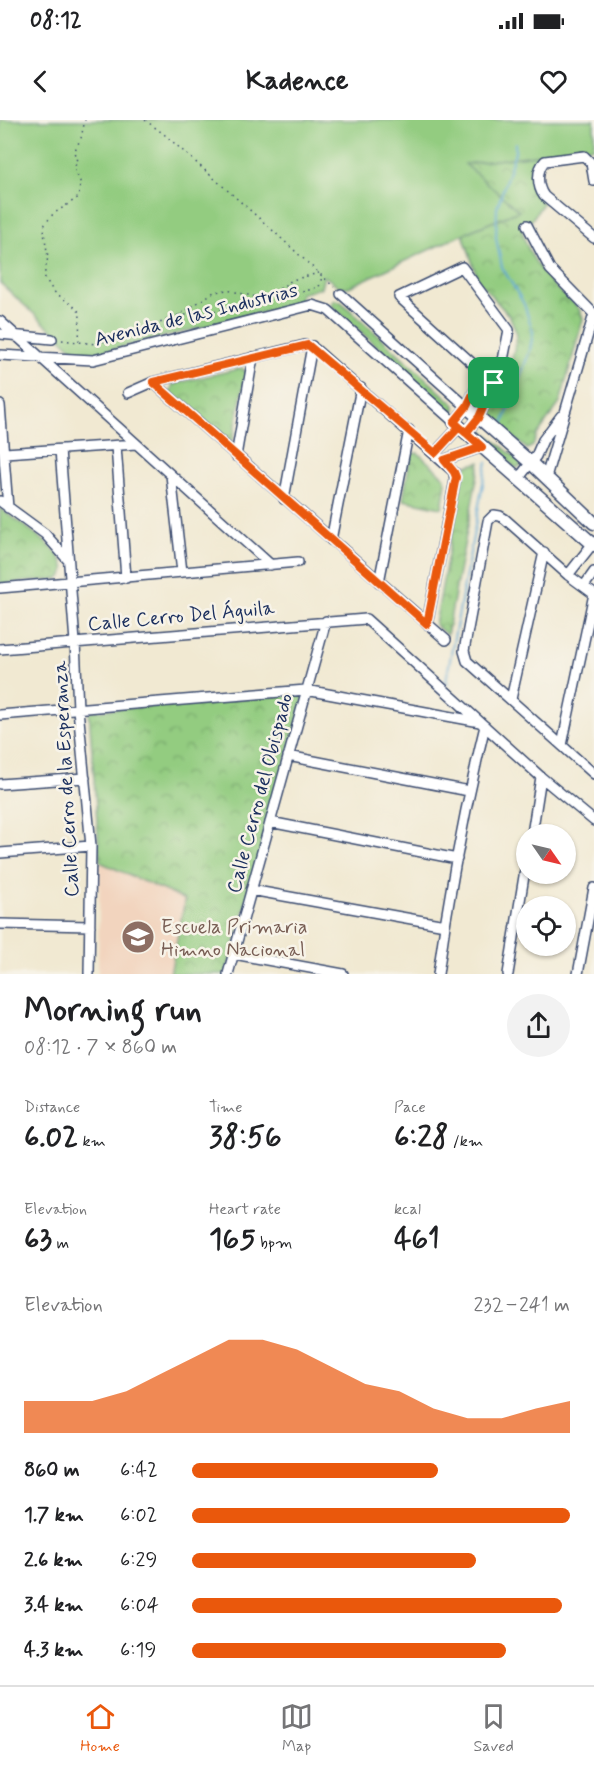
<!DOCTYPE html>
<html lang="en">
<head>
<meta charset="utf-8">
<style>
  :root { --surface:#fff; --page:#f2f2f2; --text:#202124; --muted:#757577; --line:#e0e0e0; --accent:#ea580c }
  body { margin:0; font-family:Mynerve,sans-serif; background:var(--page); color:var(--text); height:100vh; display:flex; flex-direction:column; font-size:22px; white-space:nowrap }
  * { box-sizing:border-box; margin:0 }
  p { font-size:20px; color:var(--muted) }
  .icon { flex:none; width:33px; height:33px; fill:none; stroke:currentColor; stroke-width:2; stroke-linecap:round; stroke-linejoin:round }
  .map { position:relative; height:854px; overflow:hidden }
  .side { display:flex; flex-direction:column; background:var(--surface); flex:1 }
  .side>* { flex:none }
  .needle { width:39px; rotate:124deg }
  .fabs { position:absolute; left:516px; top:704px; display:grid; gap:12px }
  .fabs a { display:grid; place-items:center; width:60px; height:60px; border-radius:50%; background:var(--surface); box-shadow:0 2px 4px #0004; font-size:30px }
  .pin { position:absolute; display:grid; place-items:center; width:51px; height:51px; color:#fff; margin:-26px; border-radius:12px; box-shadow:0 3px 9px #0006 }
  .round { display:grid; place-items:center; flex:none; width:63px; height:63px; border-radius:32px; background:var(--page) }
  .overview { display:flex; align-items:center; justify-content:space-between; height:102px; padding:0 24px }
  h1 { font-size:33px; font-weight:700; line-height:45px }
  .metrics { display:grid; grid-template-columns:repeat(3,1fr); gap:9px; height:102px; padding:6px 24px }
  .metrics div { display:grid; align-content:center }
  .metrics b { font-size:30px; font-weight:700 }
  .metrics small { font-size:16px; font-weight:400 }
  .metrics p { font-size:16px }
  .chart { height:168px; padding:12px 24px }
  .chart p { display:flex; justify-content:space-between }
  .chart svg { width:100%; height:108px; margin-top:6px; fill:var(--accent); opacity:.7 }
  ul { padding:0 24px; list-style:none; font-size:20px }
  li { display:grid; grid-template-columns:96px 72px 1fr; align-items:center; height:45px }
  li i { height:15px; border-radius:8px; background:var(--accent) }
  .status { display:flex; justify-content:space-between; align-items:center; height:42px; padding:0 30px; background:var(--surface); direction:ltr }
  .status svg { height:16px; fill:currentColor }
  header { display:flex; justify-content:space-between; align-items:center; height:78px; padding:0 24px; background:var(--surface); font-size:27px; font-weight:700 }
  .tab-bar { display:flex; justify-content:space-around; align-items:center; height:84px; border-top:2px solid var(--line); background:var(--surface); font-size:16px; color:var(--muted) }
  .tab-bar a { display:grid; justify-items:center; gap:3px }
  .tab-bar .selected { color:var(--accent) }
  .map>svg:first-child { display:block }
  .built { fill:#f2d4be }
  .grass { fill:#93cc80; stroke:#577e6f; stroke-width:1.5 }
  .park { fill:url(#park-crowns); stroke:#577e6f; stroke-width:1.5 }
  .garden { fill:url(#garden-dots); stroke:#577e6f; stroke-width:1.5 }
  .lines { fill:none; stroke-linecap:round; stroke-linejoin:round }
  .stream { stroke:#5ca8d5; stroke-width:2 }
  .street-casing { stroke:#3b4b6f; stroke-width:12 }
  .secondary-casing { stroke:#3b4b6f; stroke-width:15 }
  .path { stroke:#3b4b6f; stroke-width:1.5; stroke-dasharray:1.5 4.5; stroke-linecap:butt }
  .street { stroke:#fff; stroke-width:9 }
  .secondary { stroke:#fff; stroke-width:12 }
  .route-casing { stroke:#fff; stroke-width:12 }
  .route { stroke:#ea580c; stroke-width:8 }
  .labels { text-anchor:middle; stroke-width:5; stroke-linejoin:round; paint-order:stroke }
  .street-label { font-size:20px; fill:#1b2f5e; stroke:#f7f3e8 }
  .education-label { font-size:20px; fill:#785e54; stroke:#f7f3e8; text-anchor:start }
</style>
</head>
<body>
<div class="status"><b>08:12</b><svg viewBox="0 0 49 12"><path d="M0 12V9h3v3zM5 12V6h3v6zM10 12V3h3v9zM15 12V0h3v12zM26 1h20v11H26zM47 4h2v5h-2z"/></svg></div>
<header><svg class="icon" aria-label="back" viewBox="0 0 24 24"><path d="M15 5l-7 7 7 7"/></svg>Kadence<svg class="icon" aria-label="heart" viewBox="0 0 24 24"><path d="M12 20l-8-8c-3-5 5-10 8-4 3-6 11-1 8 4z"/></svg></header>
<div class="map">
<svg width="594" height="854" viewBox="0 0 594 854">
  <defs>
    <pattern id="park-crowns" width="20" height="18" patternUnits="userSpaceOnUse" patternTransform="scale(1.5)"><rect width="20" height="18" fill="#93cc80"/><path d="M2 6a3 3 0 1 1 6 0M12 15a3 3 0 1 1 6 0" fill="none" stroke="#77a66c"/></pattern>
    <pattern id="garden-dots" width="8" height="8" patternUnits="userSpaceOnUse" patternTransform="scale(1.5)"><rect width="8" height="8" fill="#93cc80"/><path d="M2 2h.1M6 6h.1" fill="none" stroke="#77a66c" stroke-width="1.8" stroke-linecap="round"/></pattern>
  </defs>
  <rect width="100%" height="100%" fill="#f7f3e8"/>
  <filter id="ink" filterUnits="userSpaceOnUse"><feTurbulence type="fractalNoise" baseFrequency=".0167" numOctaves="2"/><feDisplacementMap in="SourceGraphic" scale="12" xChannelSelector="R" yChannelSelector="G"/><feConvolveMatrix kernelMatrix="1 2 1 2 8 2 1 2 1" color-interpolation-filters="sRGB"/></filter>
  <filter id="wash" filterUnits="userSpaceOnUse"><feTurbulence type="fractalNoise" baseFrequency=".008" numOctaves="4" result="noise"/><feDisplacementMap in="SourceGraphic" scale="24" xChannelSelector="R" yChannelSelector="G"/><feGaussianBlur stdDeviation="1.35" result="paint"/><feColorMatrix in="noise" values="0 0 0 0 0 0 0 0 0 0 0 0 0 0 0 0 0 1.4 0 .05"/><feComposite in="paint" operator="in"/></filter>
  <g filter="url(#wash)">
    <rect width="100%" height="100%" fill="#f1e9d2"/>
    <!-- built -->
    <path class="built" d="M100,742L185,780L170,854H98Z"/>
    <!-- grass -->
    <path class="grass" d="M0,0H594V27L466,44L519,91L463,114L349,167H340L324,156L321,168L300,174V182L297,184L102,232L78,234L0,163Z
      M334,180L340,181L455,285V291L451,292L333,187L331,184Z"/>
    <!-- park -->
    <path class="park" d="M544,34C528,44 530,70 543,83L531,101L522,104C522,127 543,155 559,171C568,180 581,185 583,199L560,283L537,315L533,326L527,329L493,300L490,289L513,235L517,214L510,197L478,160L463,114L519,91L465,44Z
      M242,248L246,252L233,320L228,322L170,273L173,264Z
      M418,333L444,357L446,362L442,388L403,380L411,334Z
      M480,342L447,515L435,505L462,358L460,348Z
      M0,388C11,398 85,441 59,459L0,464Z
      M305,574L226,854H170L185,780L100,742L89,591Z"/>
    <!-- garden -->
    <path class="garden" d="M479,311H483L521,342V347L515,348L478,316Z"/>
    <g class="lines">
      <!-- stream -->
      <path class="stream" d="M502,307L530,230L533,212L524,184L502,147L496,118L497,88L515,32V23
        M448,563L446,561L487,342"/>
    </g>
  </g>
  <g filter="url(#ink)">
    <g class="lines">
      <defs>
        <path id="street" d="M594,61L591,43L584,36L545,41C536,50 537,66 544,76L594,118
          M527,105L550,149L594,194
          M462,147L509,210L502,245L494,263L399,177Z
          M341,174L467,287
          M0,201L271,445
          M0,214L52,219
          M0,235L93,240L312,185L328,190L454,302L467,287L483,253
          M153,262L446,520
          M128,273L153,262L305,225L315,229L454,352L455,361L427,504
          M0,285L8,388
          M466,313L479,297L494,263
          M116,326L126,458
          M60,330L75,522L78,589L91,726L89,854
          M5,333L136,324
          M435,333L459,307
          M236,336L253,237
          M444,340L482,327
          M171,355L182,452
          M546,357L594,194
          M518,359L536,336L543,320L561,296
          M284,379L312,226
          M0,381L45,414L68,440
          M331,420L361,268
          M568,455L594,422
          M379,462L409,310
          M584,466L594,452
          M0,468L298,442
          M594,474L568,455L505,399L500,396L494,395L488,401L464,531L467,541L594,654
          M0,529L366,499L541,657L594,701
          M511,579L544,432
          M0,595L306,570L480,602
          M562,625L594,474
          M288,636L469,671
          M0,664L85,658
          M270,702L457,739
          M532,714L541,657
          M0,733L91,726
          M251,770L445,805
          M0,804L90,806
          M234,834L343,854
          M228,854L326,501
          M438,854C449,771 465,688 485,606
          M508,854L526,744
          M578,854L594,768"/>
        <path id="secondary" d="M467,287L531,343L594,403
          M454,302L594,425"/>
      </defs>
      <!-- street casing -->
      <use href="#street" class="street-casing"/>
      <!-- secondary casing -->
      <use href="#secondary" class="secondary-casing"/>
      <!-- path -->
      <path class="path" d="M145,0L165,15L269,107L334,167
        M267,178L299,173L319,167L322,157
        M179,195H197L260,180
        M62,220L95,224L138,212L179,195L214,172L227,170L265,179L292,160L319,153
        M79,221L80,193L76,188L53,171L44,156L48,137L44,113L45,104L53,94L79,77L80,61L74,49L77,41L74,32L81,18L85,0"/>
      <!-- street -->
      <use href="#street" class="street"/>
      <!-- secondary -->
      <use href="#secondary" class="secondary"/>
    </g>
  </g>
  <g class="lines" filter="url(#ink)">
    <defs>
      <path id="route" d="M494,263L479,297L466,313L459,307L435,333L308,225L153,262L427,504L456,357L454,352L444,340L482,327L454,302L467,286L483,253L494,263"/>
    </defs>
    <!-- route casing -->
    <use href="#route" class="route-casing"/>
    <!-- route -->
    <use href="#route" class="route"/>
  </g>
  <!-- icons -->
  <defs>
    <symbol id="school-disc" viewBox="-11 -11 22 22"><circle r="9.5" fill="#8d6e63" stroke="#f7f3e8"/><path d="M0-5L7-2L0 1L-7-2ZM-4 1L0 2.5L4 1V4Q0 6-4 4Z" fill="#fff"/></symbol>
  </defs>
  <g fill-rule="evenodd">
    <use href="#school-disc" x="119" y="798" width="38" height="38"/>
  </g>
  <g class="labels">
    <!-- street labels -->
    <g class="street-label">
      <text transform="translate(196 194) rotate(-14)" y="7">Avenida de las Industrias</text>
      <text transform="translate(181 495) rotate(-5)" y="7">Calle Cerro Del Águila</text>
      <text transform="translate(65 659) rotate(-93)" y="7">Calle Cerro de la Esperanza</text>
      <text transform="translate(259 673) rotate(-75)" y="7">Calle Cerro del Obispado</text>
    </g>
    <!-- education labels -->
    <g class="education-label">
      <text x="161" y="813">Escuela Primaria<tspan x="161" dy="23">Himno Nacional</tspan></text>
    </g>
  </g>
</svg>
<div class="fabs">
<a><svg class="needle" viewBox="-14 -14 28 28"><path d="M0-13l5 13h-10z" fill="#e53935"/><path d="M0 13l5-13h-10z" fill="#757577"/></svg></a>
<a><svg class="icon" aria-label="locate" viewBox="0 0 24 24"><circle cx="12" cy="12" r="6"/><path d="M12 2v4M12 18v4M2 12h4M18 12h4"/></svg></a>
</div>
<div class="pin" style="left:494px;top:263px;background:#1e9e55"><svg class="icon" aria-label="arrive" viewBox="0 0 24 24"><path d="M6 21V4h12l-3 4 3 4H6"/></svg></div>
</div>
<section class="side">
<div class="overview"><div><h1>Morning run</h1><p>08:12 · 7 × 860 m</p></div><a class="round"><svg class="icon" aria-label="share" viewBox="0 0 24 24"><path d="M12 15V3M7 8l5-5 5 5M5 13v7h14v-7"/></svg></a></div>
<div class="metrics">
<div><p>Distance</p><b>6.02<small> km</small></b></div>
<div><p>Time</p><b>38:56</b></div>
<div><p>Pace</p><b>6:28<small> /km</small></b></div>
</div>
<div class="metrics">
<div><p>Elevation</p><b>63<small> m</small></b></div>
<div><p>Heart rate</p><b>165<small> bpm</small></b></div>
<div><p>kcal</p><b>461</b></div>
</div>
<div class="chart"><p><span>Elevation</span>232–241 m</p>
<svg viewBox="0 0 160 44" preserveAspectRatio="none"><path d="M0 44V31L10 31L20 31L30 27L40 20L50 13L60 6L70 6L80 10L90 17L100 24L110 27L120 34L130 38L140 38L150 34L160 31V44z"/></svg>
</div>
<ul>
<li><b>860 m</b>6:42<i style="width:65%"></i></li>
<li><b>1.7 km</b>6:02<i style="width:100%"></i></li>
<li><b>2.6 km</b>6:29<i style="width:75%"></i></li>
<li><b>3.4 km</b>6:04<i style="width:98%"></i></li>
<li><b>4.3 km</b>6:19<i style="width:83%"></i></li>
</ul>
</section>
<nav class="tab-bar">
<a class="selected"><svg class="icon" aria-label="home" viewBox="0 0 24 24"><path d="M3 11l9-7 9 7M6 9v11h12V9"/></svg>Home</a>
<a><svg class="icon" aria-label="map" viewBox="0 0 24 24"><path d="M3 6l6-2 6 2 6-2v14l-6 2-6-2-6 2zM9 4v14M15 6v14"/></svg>Map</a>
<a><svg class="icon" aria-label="saved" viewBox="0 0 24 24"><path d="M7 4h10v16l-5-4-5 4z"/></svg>Saved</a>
</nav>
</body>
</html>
